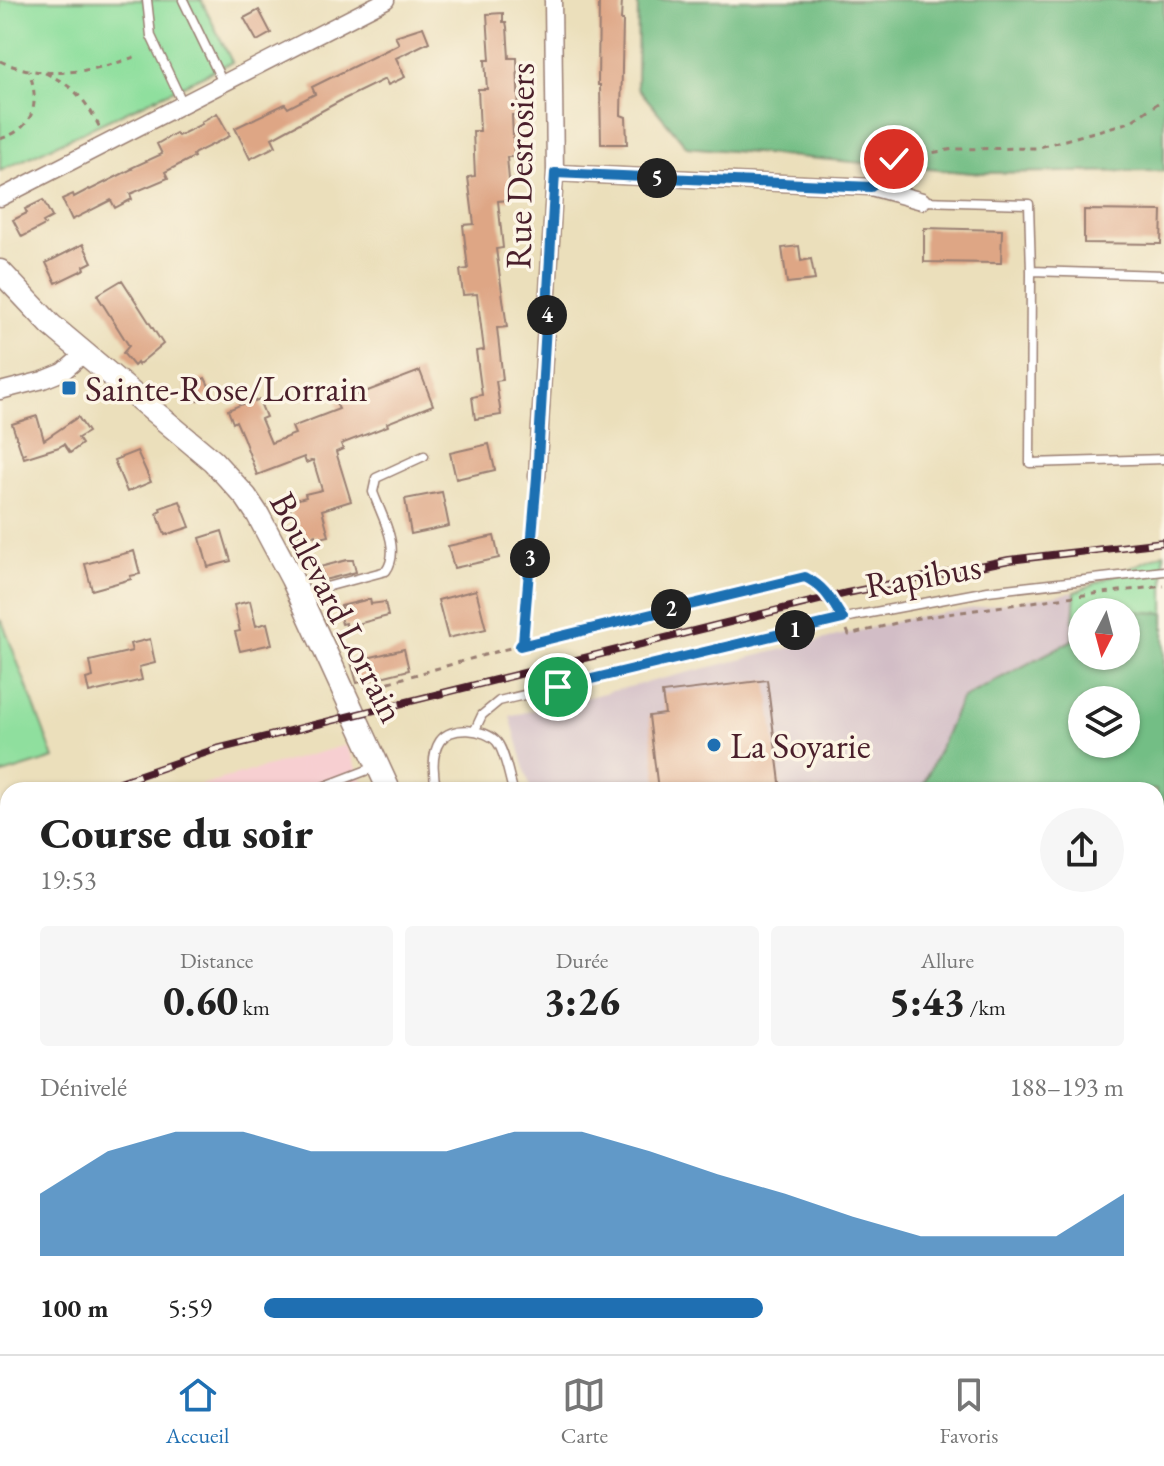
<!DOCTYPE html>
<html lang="fr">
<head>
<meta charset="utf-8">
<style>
  :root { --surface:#fff; --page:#f6f6f6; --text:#222; --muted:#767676; --line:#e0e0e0; --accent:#1f6fb2 }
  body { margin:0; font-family:"EB Garamond",serif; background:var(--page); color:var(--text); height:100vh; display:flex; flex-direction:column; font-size:30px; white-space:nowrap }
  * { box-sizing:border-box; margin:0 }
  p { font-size:26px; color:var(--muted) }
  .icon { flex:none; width:44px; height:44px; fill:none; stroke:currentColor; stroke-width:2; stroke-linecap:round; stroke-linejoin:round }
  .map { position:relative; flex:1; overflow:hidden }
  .side { position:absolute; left:0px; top:782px; width:1164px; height:572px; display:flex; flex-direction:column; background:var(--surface); border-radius:24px 24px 0 0; box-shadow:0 2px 6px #0004 }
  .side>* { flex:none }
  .needle { width:52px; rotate:186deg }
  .fabs { position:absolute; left:1068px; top:598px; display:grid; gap:16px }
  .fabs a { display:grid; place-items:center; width:72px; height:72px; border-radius:50%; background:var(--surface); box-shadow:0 2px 6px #0004; font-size:40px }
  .pin { position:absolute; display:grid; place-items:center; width:68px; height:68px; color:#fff; margin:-34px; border:4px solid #fff; border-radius:50%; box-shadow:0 2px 8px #0007 }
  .km { position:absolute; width:40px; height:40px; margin:-20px; border-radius:50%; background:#222; color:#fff; font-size:22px; line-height:40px; text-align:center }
  .round { display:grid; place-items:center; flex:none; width:84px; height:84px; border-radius:42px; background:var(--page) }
  .overview { display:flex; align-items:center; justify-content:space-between; height:136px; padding:0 40px }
  h1 { font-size:44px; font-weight:800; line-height:60px }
  .metrics { display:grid; grid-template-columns:repeat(3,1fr); gap:12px; height:136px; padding:8px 40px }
  .metrics div { display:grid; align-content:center; border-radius:8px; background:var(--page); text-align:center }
  .metrics b { font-size:40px; font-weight:800 }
  .metrics small { font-size:22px; font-weight:400 }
  .metrics p { font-size:22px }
  .chart { height:224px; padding:16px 40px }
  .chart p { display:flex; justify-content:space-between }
  .chart svg { width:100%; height:144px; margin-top:8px; fill:var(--accent); opacity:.7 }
  ul { padding:0 40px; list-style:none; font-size:26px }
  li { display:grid; grid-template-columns:128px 96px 1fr; align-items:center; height:60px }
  li i { height:20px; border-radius:10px; background:var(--accent) }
  .menu { display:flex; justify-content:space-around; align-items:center; height:112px; border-top:2px solid var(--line); background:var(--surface); font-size:22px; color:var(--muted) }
  .menu a { display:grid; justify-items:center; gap:4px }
  .menu .on { color:var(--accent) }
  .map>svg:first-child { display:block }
  .built { fill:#f7cfd1 }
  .industrial { fill:#d2bdc6 }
  .green { fill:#8fdf9e; stroke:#6c7f64; stroke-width:2; fill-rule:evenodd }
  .forest { fill:#73be85; stroke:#5e6e58; stroke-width:2; fill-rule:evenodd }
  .building { fill:#dea685 }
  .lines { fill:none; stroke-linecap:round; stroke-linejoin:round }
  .service-casing { stroke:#9a7f73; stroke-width:11 }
  .minor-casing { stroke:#9a7f73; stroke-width:19 }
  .secondary-casing { stroke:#9a7f73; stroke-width:25 }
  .path { stroke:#9a7f73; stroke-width:3; stroke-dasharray:6 6; stroke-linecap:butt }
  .service { stroke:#fff; stroke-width:8 }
  .minor { stroke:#fff; stroke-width:16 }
  .secondary { stroke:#fff; stroke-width:22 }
  .rail-casing { stroke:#4a1f2b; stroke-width:8 }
  .rail { stroke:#fcf5e5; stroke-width:5; stroke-dasharray:15; stroke-linecap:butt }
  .route-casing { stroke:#fff; stroke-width:16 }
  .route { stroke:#1f6fb2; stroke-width:10 }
  .poi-dot { fill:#1f6fb2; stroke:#fcf5e5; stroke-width:3 }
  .labels { text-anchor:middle; stroke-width:7; stroke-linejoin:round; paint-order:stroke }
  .street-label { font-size:36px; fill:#4a1f2b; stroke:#fcf5e5 }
  .poi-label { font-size:36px; fill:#4a1f2b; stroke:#fcf5e5; text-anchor:start }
</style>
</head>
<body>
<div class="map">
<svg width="1164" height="1354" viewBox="0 0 1164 1354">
  <rect width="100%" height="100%" fill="#fcf5e5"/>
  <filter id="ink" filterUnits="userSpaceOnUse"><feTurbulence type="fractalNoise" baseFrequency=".0125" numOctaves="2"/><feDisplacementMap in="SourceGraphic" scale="16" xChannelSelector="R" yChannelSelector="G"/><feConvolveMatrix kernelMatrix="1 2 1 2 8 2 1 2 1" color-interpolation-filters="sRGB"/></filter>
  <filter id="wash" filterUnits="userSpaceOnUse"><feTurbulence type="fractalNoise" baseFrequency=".006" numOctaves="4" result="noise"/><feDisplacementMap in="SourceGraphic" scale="32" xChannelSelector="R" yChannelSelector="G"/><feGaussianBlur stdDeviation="1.8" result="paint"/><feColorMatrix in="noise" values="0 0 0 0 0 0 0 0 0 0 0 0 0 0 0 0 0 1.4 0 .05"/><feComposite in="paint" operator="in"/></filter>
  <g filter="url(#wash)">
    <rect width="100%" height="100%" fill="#ebdfbb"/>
    <!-- built -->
    <path class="built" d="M346,745L367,790H188L189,788Z"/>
    <!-- industrial -->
    <path class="industrial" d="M1075,592L1063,790H531L510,716L911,618Z"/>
    <!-- green -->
    <path class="green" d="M0,0H201L232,62L0,171Z
      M1164,553V1354H887L885,1346H1156V790H1063L1075,592ZM1082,612H1126V656H1082ZM1082,700H1126V744H1082Z
      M0,620L2,621L54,758L0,775Z"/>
    <!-- forest -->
    <path class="forest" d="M638,0H1164V171L973,173L687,147L637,87Z
      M1127,611L1164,613V1354H1063L1050,1346H1156V790H921L961,699L1082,635V656H1126V612ZM1082,700H1126V744H1082Z"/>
    <g id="blocks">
      <!-- building -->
      <path class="building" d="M599,0H622L621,20H623L621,115L626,117L627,144H601L600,85H598Z
        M259,10L271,33L257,41L244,18Z
        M503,13V22H506L507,27L509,58H517L519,115H512L514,157H507L510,191H508L509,200L498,201L503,248L496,249L507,327L497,328L503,380L496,381L501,415L475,419L472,397L482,395L476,351L484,350L477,294L463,295L460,270L468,269L463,225L474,224L468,177L475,176L473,131H480L478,89H487L485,60H490L487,14Z
        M423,27L429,42L396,58L405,77L388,85L385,79L340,101L272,138L276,146L250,159L235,128L285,104L288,108L315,94L312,87L399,44L395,36Z
        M217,113L230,136L195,153L193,155L194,157L165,172L168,178L130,194L132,199L115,208L111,200L72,220L62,199L73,194L74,197L89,189L90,190L132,169L131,168L162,154L157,144L176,133L178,136L202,124L201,122Z
        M43,200L52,217L43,222L45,225L22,237L13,220L27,213L25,209Z
        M1084,210L1162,211L1161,244L1084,243Z
        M924,228L1002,230L1001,263L924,262Z
        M83,244L92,262L84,266L85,269L56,283L46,263Z
        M799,246L801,261L811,259L815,280L787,283L782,248Z
        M122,280L163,344L138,365L137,363L134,366L123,353L129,346L97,295Z
        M420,371L433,405L387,423L388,426L341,444L343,449L336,452L351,501L322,510L329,536L316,539V535L300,539L288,502L306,497L305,494L322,490L313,460L306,463L304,457L257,475L243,437L236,421L233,423L228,410L254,399L255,402L259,400L266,417L261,419L271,443L295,434L292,427L339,409L336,403Z
        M205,378L213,394L193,402L185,387Z
        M37,416L44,440L78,417L88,432L78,438L82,444L70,453L64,444L59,447L24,458L23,455L26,453L22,454L12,424Z
        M489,444L495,470L456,479L450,453Z
        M137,451L151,482L127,492L114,460Z
        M442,492L449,526L411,534L405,499Z
        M180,501L190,527L165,535L157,513L161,511L160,508Z
        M222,531L231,561L208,567L200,538Z
        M494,536L499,558L454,568L448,546Z
        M134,551L140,574L130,576L131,579L92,590L85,564Z
        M347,560H353L356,572L324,580L320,567Z
        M476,590L486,629L448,638L438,600Z
        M370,599L371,604L385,602L388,616L346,627V623L342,624L338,610L342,609L341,606Z
        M250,601L256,626L267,623L272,644L240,651L235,632L240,631L234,605Z
        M150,639L155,663L139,667L142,680L89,693L86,679L93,677L90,661L132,651L130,644Z
        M404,649L409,670L357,683L351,662Z
        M767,680L781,790H658L649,716L665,714L662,693Z"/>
    </g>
  </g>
  <g filter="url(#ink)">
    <use href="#blocks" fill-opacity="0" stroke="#9a7f73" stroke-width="2"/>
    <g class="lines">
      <defs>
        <path id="service" d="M147,0L151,36L183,104
          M183,0L223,83
          M922,201L1029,204L1031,271L1164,275
          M1031,271L1030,463L1164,459
          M300,594L386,571C402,549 381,515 373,492L376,478L424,456
          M475,730L482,715L499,701L854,616L988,591L1164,571
          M315,790L378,766
          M437,790C433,776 431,754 440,741C451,725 485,728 497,742C505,752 509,777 513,790"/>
        <path id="minor" d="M555,173L871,187L922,201
          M0,198L386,0
          M0,391L43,380L63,372L84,354
          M537,477L555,173L553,0
          M0,1331H8
          M172,1346V1354
          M533,1346V1354
          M745,1346L747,1354"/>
        <path id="secondary" d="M0,271L51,325L213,461L246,497L258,515L292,579L389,790
          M424,1354V1346"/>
      </defs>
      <!-- service casing -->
      <use href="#service" class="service-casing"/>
      <!-- minor casing -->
      <use href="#minor" class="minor-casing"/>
      <!-- secondary casing -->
      <use href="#secondary" class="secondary-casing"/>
      <!-- path -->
      <path class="path" d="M0,61C43,81 94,72 137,56
        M45,73C74,86 86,100 100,128
        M0,139C35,128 40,103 29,71
        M881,174L894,159L955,149L1036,148L1130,122L1164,99
        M847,630L849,635L912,619L1067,597L1164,586
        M520,646L523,642L536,491
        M365,689L502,650L805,577L819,585L837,609
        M1156,1089L1164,1091
        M1156,1186L1164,1180"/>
      <!-- service -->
      <use href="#service" class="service"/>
      <!-- minor -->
      <use href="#minor" class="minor"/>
      <!-- secondary -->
      <use href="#secondary" class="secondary"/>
      <defs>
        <path id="rail" d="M97,790L213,750L847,593L1009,560L1164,542
          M0,816L8,814"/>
      </defs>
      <!-- rail casing -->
      <use href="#rail" class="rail-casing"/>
      <!-- rail -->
      <use href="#rail" class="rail"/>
    </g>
  </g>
  <g class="lines" filter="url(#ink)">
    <defs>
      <path id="route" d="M558,687L843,619C831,600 825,587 805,577L520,646L523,642L537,477L555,173L871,187L894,159"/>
    </defs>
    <!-- route casing -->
    <use href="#route" class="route-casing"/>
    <!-- route -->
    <use href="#route" class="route"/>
  </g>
  <!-- markers -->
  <g class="poi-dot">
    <rect x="61" y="380" width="16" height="16" rx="4"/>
    <circle cx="714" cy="745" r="8"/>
  </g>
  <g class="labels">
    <!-- street labels -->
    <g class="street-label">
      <text transform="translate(519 166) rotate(-89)" y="13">Rue Desrosiers</text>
      <text transform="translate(923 575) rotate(-10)" y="13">Rapibus</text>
      <text transform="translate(338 607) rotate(63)" y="13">Boulevard Lorrain</text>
    </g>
    <!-- poi labels -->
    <g class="poi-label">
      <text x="85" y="401">Sainte-Rose/Lorrain</text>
      <text x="730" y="758">La Soyarie</text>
    </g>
  </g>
</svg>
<div class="fabs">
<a><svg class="needle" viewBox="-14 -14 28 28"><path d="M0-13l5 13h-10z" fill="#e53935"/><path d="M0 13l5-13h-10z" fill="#767676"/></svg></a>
<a><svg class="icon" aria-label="layers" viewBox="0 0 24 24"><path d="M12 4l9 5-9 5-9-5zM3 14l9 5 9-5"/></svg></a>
</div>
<div class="pin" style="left:558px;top:687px;background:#1e9e55"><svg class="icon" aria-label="arrive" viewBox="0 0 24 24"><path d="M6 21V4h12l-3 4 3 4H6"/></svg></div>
<div class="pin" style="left:894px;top:159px;background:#d93025"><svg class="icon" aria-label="check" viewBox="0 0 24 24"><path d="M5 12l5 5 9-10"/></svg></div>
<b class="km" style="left:795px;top:630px">1</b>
<b class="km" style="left:671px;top:609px">2</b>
<b class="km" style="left:530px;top:558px">3</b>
<b class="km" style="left:547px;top:315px">4</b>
<b class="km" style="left:657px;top:178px">5</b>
<section class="side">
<div class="overview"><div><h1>Course du soir</h1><p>19:53</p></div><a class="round"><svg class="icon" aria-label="share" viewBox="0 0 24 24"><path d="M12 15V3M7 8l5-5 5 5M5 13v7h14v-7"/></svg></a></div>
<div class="metrics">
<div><p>Distance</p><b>0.60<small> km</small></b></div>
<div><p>Durée</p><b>3:26</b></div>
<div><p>Allure</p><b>5:43<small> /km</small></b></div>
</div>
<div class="chart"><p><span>Dénivelé</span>188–193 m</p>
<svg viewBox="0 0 160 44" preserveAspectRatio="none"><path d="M0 44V25L10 12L20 6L30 6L40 12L50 12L60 12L70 6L80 6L90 12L100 19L110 25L120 32L130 38L140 38L150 38L160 25V44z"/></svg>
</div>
<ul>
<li><b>100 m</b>5:59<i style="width:58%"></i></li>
</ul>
</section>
</div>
<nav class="menu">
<a class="on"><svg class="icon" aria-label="home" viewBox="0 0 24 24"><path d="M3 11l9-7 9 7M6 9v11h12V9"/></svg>Accueil</a>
<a><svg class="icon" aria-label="map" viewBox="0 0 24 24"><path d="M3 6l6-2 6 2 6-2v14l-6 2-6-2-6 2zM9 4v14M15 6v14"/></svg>Carte</a>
<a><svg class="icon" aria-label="saved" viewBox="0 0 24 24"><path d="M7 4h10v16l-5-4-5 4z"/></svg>Favoris</a>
</nav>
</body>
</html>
